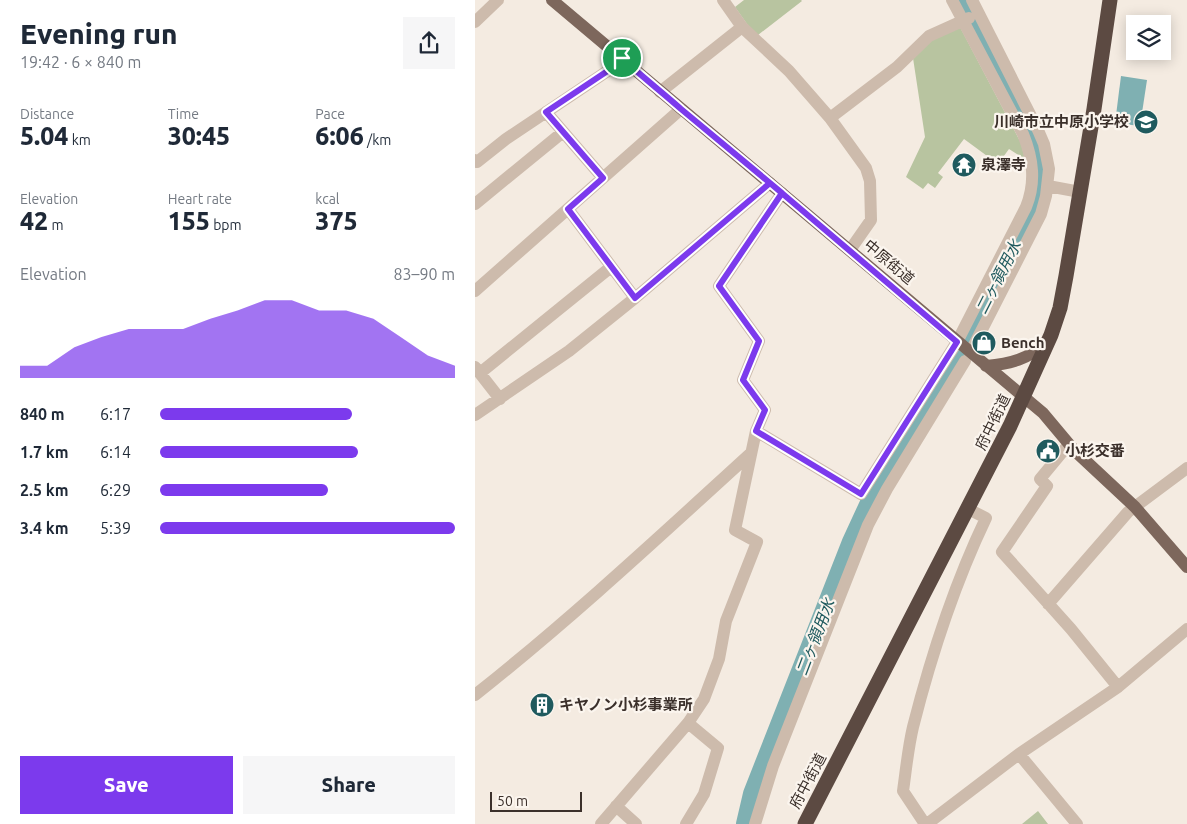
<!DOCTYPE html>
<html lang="en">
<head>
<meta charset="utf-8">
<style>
  :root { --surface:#fff; --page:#f6f6f7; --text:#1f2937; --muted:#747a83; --accent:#7c3aed }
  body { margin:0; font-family:Ubuntu,"Noto Sans JP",sans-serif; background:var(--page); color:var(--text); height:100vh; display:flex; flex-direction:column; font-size:19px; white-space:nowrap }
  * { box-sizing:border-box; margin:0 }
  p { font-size:16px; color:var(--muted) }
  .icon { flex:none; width:28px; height:28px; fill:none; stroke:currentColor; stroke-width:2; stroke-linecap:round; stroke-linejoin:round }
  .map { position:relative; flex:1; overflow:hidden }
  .details { display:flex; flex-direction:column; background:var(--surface); width:475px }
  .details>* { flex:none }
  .controls { position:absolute; left:651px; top:15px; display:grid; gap:10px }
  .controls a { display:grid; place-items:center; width:45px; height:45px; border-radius:0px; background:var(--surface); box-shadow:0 2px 12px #0003; font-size:25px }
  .scale { position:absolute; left:15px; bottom:12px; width:92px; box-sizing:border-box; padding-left:5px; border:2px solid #3b302b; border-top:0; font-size:14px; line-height:18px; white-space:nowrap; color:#3b302b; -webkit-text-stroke:4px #fbf5ee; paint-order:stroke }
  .pin { position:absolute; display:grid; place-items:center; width:42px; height:42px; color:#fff; margin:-21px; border:2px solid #fff; border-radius:50%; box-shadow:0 1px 5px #0007 }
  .round { display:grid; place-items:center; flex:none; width:52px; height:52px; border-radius:0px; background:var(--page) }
  .headline { display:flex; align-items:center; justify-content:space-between; height:85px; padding:0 20px }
  h1 { font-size:28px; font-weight:800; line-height:38px }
  .figures { display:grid; grid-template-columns:repeat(3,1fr); gap:8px; height:85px; padding:5px 20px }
  .figures div { display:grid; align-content:center }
  .figures b { font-size:25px; font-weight:800 }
  .figures small { font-size:14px; font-weight:400 }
  .figures p { font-size:14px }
  .chart { height:140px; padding:10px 20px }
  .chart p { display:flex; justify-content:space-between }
  .chart svg { width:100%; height:90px; margin-top:5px; fill:var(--accent); opacity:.7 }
  .button { display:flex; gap:10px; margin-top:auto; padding:10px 20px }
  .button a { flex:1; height:58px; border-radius:0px; background:var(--accent); color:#fff; font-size:20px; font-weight:800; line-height:58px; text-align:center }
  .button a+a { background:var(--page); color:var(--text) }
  ul { padding:0 20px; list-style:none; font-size:16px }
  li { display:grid; grid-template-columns:80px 60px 1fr; align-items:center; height:38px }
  li i { height:12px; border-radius:6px; background:var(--accent) }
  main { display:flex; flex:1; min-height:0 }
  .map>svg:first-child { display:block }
  .green { fill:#b8c4a0 }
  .water { fill:#7fb0b2 }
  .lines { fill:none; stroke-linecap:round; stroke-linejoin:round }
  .river { stroke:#7fb0b2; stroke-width:22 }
  .street { stroke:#cdbbac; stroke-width:12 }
  .primary { stroke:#7d675c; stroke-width:12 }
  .highway { stroke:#5c4a42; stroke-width:15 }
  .route-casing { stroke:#fff; stroke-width:10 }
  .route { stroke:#7c3aed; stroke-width:6 }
  .labels { text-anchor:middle; stroke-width:4.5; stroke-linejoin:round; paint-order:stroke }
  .poi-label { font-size:15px; font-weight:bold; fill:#3b302b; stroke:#fbf5ee; text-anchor:start }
  .street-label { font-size:15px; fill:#3b302b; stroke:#fbf5ee }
  .water-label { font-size:16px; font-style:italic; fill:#1f5a5e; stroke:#fbf5ee }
</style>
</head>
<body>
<main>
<section class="details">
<div class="headline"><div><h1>Evening run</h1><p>19:42 · 6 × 840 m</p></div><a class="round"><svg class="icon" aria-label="share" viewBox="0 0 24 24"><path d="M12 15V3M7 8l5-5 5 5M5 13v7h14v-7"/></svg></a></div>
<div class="figures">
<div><p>Distance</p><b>5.04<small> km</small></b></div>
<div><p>Time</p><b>30:45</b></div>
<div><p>Pace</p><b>6:06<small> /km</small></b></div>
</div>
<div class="figures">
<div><p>Elevation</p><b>42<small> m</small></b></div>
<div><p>Heart rate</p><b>155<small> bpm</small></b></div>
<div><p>kcal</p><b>375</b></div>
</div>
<div class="chart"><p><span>Elevation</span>83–90 m</p>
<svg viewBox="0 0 160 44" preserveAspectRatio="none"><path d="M0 44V38L10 38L20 29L30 24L40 20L50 20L60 20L70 15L80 11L90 6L100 6L110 11L120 11L130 15L140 24L150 33L160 38V44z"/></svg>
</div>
<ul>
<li><b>840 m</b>6:17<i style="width:65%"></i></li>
<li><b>1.7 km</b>6:14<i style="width:67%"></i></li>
<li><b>2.5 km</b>6:29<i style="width:57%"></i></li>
<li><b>3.4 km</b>5:39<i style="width:100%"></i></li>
</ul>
<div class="button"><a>Save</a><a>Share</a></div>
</section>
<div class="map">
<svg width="712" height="824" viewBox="0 0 712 824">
  <rect width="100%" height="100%" fill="#f4ebe1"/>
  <!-- green -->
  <path class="green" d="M269,0H326L327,1L283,35L272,24L260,7Z
    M483,27L486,29L546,143L550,159L534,149L523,164L489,139L463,173L468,177L460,188L453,183L448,189L431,177L450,137L438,58L454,41Z
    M563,811L573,824H547Z"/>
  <!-- water -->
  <path class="water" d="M646,76L672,80L665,126L640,123Z"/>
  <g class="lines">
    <!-- river -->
    <path class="river" d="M272,824L279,794L378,542L403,488L446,414L480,362L544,239L561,203L565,185L566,167L563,151L558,136L488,0"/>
    <!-- street -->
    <path class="street" d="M248,0L267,27L314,71L355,118L391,168L395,181L396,220L375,250
      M0,22L23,0
      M185,92L267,27
      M71,112L128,178
      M355,118L422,67L454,36L494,18
      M0,160L2,162L31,139L140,66L147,58
      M573,186L605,192
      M0,204L88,132
      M93,209L160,298
      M0,291L206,109
      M495,353L566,214L571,196L574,169L569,144L563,130L497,0
      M0,367L25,399
      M5,373L136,267
      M0,415L94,351L160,298L295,183
      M281,431L386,494L482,342L551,207C561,182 558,159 548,134L477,0
      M594,444L565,479L572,486L527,552L596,629L643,687
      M573,604L653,512L712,468
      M0,695C96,619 185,536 275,454
      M544,754L602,824
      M141,806L161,824
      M126,824L213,723L229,699L244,659L251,621L282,542L260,530L281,431L290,410L268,380L284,341L244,286L307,193
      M211,824L229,794L243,748L213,723
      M280,824L298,766L393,525L412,489L490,361
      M450,824L428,791C431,770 433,748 438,727C456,656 479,585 511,518L493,509
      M452,824L544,754L643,687L712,629"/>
    <!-- primary -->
    <path class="primary" d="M77,0L568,413L599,450L660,507L712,567
      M511,366C535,364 554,359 572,342"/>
    <!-- highway -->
    <path class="highway" d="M330,824L535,426L576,335L585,308L591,276L619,109L635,0"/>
  </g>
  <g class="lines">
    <defs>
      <path id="route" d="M147,58C166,76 187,92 206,109L295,183L307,193L244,286L284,341L268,380L290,410L281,431L386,494L482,342L295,183L160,298L93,209L128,178L71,112L140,66L147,58"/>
    </defs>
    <!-- route casing -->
    <use href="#route" class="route-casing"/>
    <!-- route -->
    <use href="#route" class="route"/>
  </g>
  <!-- icons -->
  <defs>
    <symbol id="school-disc" viewBox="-11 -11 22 22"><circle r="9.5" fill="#1f5a5e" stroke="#fbf5ee"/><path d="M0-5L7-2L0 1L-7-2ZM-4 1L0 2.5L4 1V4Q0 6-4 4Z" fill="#fff"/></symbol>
    <symbol id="temple-disc" viewBox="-11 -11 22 22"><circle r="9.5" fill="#1f5a5e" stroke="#fbf5ee"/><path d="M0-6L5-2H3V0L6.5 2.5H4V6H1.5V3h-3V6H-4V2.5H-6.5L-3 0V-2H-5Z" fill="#fff"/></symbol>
    <symbol id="shop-disc" viewBox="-11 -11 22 22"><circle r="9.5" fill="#1f5a5e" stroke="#fbf5ee"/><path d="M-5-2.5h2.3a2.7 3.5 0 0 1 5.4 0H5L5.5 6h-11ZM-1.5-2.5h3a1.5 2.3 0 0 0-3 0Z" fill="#fff"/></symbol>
    <symbol id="civic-disc" viewBox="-11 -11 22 22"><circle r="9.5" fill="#1f5a5e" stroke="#fbf5ee"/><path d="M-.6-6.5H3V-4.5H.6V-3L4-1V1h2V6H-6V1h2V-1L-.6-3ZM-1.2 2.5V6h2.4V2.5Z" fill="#fff"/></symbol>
    <symbol id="building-disc" viewBox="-11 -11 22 22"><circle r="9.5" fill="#1f5a5e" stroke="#fbf5ee"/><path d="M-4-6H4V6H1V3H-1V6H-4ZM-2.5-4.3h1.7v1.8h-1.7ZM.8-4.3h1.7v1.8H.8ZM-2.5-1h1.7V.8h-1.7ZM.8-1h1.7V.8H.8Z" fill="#fff"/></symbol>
  </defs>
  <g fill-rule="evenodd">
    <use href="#school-disc" x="657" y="108" width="28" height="28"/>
    <use href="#temple-disc" x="475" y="151" width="28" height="28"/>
    <use href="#shop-disc" x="495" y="329" width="28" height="28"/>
    <use href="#civic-disc" x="559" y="437" width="28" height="28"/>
    <use href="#building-disc" x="53" y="691" width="28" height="28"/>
  </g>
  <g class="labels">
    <!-- poi labels -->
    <g class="poi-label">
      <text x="654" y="127" text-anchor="end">川崎市立中原小学校</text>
      <text x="506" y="170">泉澤寺</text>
      <text x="526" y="348">Bench</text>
      <text x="590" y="456">小杉交番</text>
      <text x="84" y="710">キヤノン小杉事業所</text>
    </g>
    <!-- street labels -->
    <g class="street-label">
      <text transform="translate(414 262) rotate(40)" y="5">中原街道</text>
      <text transform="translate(518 422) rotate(-64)" y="5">府中街道</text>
      <text transform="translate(333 781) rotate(-62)" y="5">府中街道</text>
    </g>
    <!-- water labels -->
    <g class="water-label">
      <text transform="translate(523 277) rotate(-63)" y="6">二ヶ領用水</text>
      <text transform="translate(340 637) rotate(-69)" y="6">二ヶ領用水</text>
    </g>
  </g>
</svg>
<div class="controls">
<a><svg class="icon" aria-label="layers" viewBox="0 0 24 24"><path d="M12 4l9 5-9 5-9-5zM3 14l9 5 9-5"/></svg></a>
</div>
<div class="scale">50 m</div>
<div class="pin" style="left:147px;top:58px;background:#1e9e55"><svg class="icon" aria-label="arrive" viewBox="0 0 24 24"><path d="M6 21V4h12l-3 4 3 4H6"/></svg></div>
</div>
</main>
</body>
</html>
